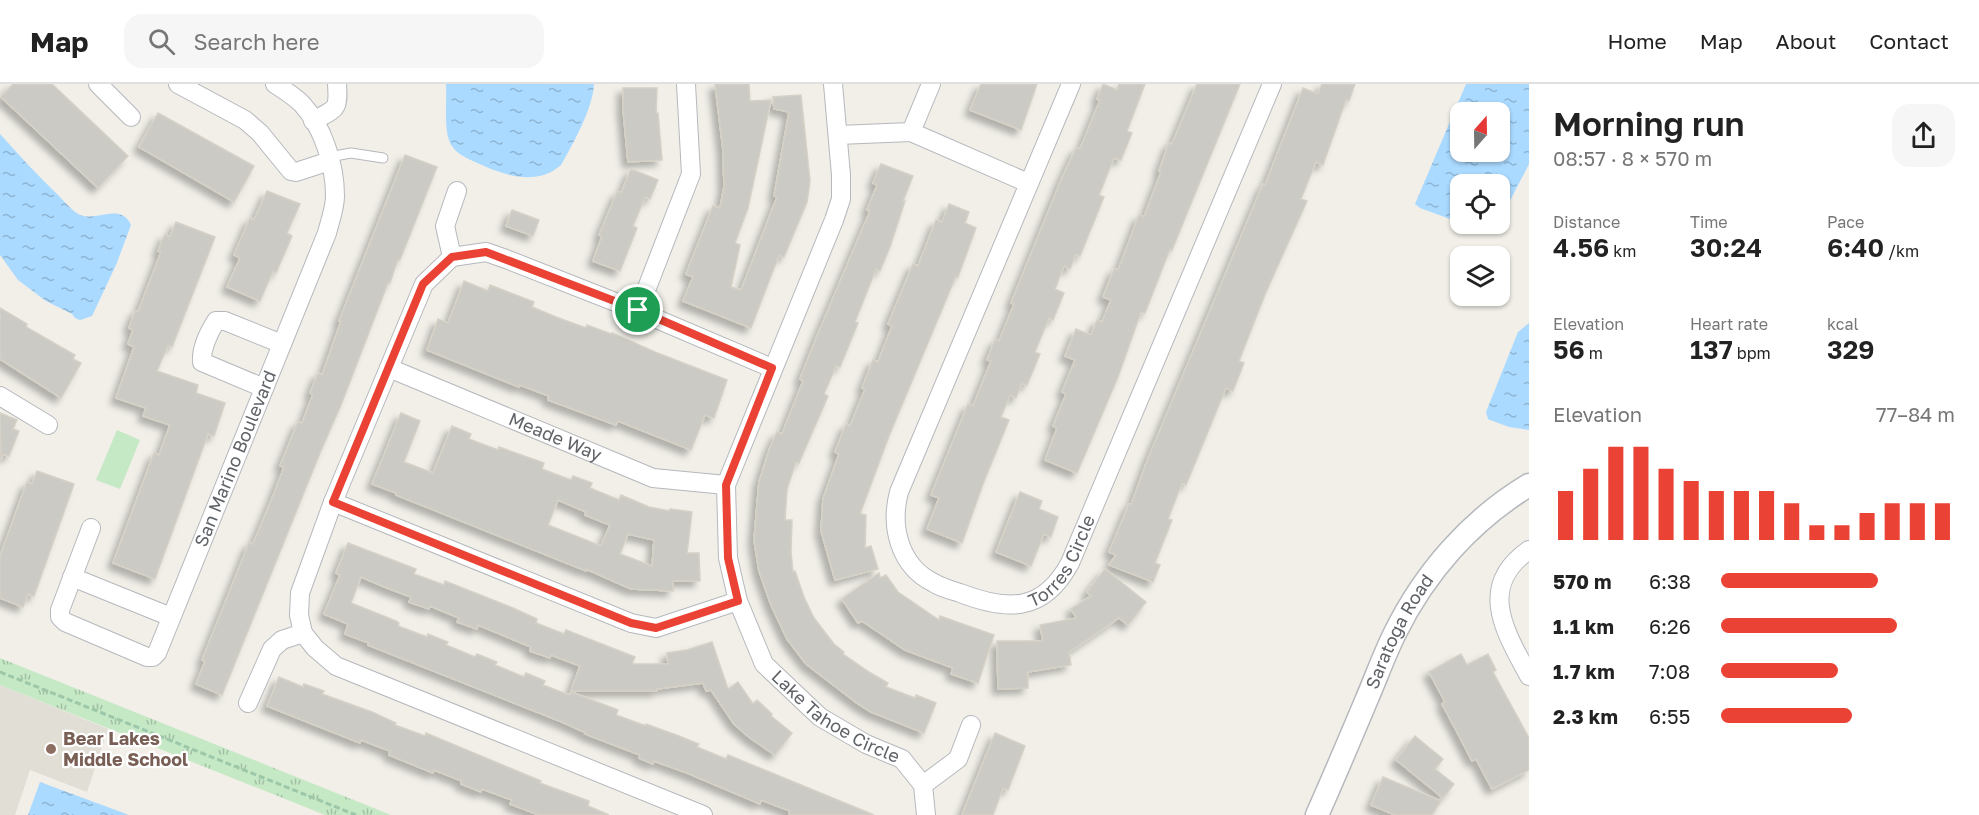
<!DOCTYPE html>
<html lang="en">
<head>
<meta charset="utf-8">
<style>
  :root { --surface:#fff; --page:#f6f6f6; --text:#222; --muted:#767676; --line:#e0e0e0; --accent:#ea4335 }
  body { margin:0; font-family:"Golos Text",sans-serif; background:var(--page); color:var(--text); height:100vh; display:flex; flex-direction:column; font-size:22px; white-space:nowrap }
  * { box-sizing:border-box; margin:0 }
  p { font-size:20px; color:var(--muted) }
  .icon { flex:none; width:33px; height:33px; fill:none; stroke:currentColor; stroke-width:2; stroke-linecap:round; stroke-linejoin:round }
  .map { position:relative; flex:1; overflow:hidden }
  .details { display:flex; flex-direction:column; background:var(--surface); width:450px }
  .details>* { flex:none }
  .needle { width:39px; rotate:20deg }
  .fabs { position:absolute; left:1450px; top:18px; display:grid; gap:12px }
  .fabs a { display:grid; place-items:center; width:60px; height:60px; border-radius:12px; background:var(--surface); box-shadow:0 2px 4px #0004; font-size:30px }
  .pin { position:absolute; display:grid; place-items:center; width:51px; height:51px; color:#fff; margin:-26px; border:3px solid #fff; border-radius:50%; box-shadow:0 2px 6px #0007 }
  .round { display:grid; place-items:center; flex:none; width:63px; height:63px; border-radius:18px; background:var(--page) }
  .headline { display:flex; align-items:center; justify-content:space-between; height:102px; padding:0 24px }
  h1 { font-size:33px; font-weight:600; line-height:45px }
  .figures { display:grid; grid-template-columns:repeat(3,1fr); gap:9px; height:102px; padding:6px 24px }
  .figures div { display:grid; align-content:center }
  .figures b { font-size:26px; font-weight:600 }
  .figures small { font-size:16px; font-weight:400 }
  .figures p { font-size:16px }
  .chart { height:168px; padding:12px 24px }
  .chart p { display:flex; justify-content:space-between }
  .chart svg { width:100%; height:108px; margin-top:6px; stroke:var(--accent); stroke-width:6 }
  ul { padding:0 24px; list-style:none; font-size:20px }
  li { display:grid; grid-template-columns:96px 72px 1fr; align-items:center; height:45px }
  li i { height:15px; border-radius:8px; background:var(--accent) }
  header { display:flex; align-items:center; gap:36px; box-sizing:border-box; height:84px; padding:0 30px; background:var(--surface); border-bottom:2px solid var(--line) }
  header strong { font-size:28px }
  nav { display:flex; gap:33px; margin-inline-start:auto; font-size:21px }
  .search { width:420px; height:54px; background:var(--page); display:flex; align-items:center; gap:15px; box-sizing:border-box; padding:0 21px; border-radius:18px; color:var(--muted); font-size:22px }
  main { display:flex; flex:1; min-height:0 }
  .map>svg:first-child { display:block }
  .education { fill:#e1ded6 }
  .park { fill:url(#park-tufts) }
  .garden { fill:#c5e8c5 }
  .water { fill:url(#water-ripples); fill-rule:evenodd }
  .building { fill:#cccac5; stroke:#d6d1c6; stroke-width:1.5; fill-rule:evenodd; filter:url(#shadow) }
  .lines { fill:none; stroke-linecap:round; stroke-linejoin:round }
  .service-casing { stroke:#b5b8bc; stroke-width:11 }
  .minor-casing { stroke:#b5b8bc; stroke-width:20 }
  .tertiary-casing { stroke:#b5b8bc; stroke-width:25 }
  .path { stroke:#9cc7a9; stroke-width:3; stroke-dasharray:6 3; stroke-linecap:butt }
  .service { stroke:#fff; stroke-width:9 }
  .minor { stroke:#fff; stroke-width:18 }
  .tertiary { stroke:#fff; stroke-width:22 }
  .route-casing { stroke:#fff; stroke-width:12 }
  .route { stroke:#ea4335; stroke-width:8 }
  .education-dot { fill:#8d6e63; stroke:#fff; stroke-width:2 }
  .labels { text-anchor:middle; stroke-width:4.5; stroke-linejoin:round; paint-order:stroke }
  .street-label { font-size:18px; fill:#5f6368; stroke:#fff }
  .education-label { font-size:18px; font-weight:bold; fill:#785e54; stroke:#fff; text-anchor:start }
</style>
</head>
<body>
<header>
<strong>Map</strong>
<div class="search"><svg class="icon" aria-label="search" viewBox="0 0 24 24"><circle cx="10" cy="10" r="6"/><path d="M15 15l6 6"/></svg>Search here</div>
<nav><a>Home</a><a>Map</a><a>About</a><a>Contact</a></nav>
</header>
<main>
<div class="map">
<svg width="1529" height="731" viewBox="0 0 1529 731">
  <defs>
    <pattern id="park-tufts" width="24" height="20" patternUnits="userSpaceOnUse" patternTransform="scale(1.5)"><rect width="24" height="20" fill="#c5e8c5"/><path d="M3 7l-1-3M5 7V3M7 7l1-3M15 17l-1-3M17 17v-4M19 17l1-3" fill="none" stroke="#a3c0a4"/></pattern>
    <pattern id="water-ripples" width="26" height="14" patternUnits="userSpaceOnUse" patternTransform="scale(1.5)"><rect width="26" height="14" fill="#aadaff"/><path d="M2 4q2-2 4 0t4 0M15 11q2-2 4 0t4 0" fill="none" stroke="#8eb4d2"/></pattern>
    <filter id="shadow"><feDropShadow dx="-5.5" dy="5.5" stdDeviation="3" flood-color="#0004"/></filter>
  </defs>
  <rect width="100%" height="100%" fill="#f1efe8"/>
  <!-- education -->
  <path class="education" d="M0,601L108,645L87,708L30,686L15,731H0Z"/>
  <!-- park -->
  <path class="park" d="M0,574L391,731H325L0,601Z"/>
  <!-- garden -->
  <path class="garden" d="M117,346L140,356L120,405L96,396Z"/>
  <!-- water -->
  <path class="water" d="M446,0H594C593,24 573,60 561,81C535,104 501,90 473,77C464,73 452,67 449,56C444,42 447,16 446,0Z
    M1466,0H1529V80L1500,136V100H1461V139L1420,124L1415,120ZM1461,28H1500V68H1461Z
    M0,50C19,71 38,92 59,112C65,118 72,127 80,131C98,138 120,118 131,141L116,181L92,232L80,236L75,234L72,230L46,217L18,196L0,171Z
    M1529,239V346L1509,343L1490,336L1488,335L1486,328L1518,248Z
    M40,698L129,731H28Z"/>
  <!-- building -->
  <path class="building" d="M13,0H52L128,72L98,104L1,13Z
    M715,0H749L750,17L771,16L748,124L735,159L740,161L731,203L741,206L777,113L774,112L789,28L774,25L773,13L801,11L810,97L807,118L784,173L779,171L751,244L683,217L693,193L686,190L713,122L720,124L724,103L723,66Z
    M981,0H1037L1021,46L970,26Z
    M1103,0L1117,6L1119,0H1145L1127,47L1132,49L1121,76L1114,74L1099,111L1104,113L1080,172L1076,170L1070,185L1064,182L1055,205L1064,209L1053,236L1049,234L1035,268L1040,270L1027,301L1022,299L1016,314L1010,311L1001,333L1009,336L983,400L962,459L927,445L939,414L931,411L968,320L973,322L991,277L987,276L995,256L999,257L1014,220L1011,219L1061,96L1076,64L1080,65L1100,16L1097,15Z
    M1197,0H1240L1172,166L1170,165L1145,229L1141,228L1118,293L1077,389L1045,376L1057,344L1053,342L1066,310L1062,308L1075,276L1065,272L1076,245L1091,251L1097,236L1102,238L1111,216L1103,213L1114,185L1118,186L1139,131L1144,133L1161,88L1159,87L1169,59L1172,60Z
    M1322,0H1355L1349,17L1346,16L1323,81L1316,78L1301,115L1307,117L1266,208L1239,277L1244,279L1233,307L1226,304L1186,401L1182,399L1168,435L1172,436L1155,479L1160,481L1153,498L1109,481L1116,471L1109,468L1129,420L1131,421L1147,377L1263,100L1265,101L1303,4L1318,10Z
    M623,4H657L656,29H658L662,76L628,78L623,25Z
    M158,29L254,82L234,118L139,63Z
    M405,71L437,83L400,176L398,175L390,199H388L341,321L320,369L222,611L196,600L205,577L202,576L249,459L253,460L273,412L284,383L280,382L288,362L298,338L302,339L313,310L310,309L318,289L322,291L341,237H339Z
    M881,80L913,92L903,117H905L890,163L880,187L876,185L855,238L858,239L840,283L836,282L824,310L828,312L799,379L796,378L787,405L785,436H792L791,468L793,488L795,487L804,513L814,534L834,560L844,568L843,570L869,588L888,599L886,603L915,614L916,611L936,619L924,649L871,628L858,620L806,580L787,555L771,521L759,487L754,456L759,398L769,366L777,348L782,350L803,297L800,295L817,252L870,127L867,126L877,101L873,99Z
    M631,85L658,96L650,115L645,113L633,142L637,144L620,187L593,177L602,152L599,151L607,132L617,108L621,109Z
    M267,107L300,120L287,149L292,152L276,189L273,187L260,217L227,203L240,174L234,171L250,134L254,136Z
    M949,120L969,128L965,139L976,144L958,193L956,192L889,352L860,430L866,431L865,464L871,462L878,485L835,496L821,447L823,415L839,370L835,368L846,340L850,342L865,305L862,304L873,276L878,278L892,242L888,240L913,180L918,182L936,136L942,138Z
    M512,126L539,136L533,152L506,142Z
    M176,138L215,153L172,263L168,261L157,287L198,301L196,309L225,319L214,352L208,350L155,495L113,479L154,369L159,371L170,341L143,332L146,324L116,314L134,263L128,260L133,246L129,244L135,227L138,228L161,168L158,167L165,150L170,153Z
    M464,197L488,207L490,201L534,218L532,223L556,233L586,244L587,241L611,250L612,249L655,268L727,296L714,334L705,331L691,366L618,337L616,341L567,323L548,316L549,312L520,301L519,303L427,266L438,235L448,239Z
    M0,224L27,240L26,243L75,271L73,275L81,279L61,314L0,275Z
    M0,329L17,336L13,345L19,347L9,372L3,370L1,376Z
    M401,329L420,337L404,378L433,389L452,342L471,350L469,355L498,366L499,363L544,379L542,385L571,396L573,392L592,399L590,404L619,416L621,411L649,423L669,427L670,425L692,428L687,469H699L700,497H673V507L631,505L586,485V487L396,411V409L372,400ZM558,416L586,428L585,431L610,441L601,462L548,441ZM628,450L654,456L652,482L620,470Z
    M37,387L74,400L34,512L28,510L23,523L0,514V472L27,398L32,400Z
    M1020,408L1042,417L1039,425L1058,433L1051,453L1044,450L1031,482L996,468Z
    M348,459L416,485L414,490L444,501L445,497L513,524L537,535L536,539L564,550L566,546L635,573L632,580H668L667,569L687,566L712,558L728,605L738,598L753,620L757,616L772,630L771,632L792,649L775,671L750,654L734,640L711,606L706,607L703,599L657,605V607H571L580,582L551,571L550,574L530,567L531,563L478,541L477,545L457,538L459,534L430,522L429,525L409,518L411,513L387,504L361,493L351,519L396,537L399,539L398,542L427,553L428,550L448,558L446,561L475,573L477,570L497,578L495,581L524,593L526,589L545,597L543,601L569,611L571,608L618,626L616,631L646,642V640L679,652L699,660L697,663L726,675L728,671L874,731H789L790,727L761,716L760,720L687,689L654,677L653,680L639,674L640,671L585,650L586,649L562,638L368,561L369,559L345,550L348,540L324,530L340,491L336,489Z
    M1105,485L1146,518L1128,541L1119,534L1069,568L1071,581L1028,588V604L998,605L997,557H1043L1040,541L1077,534L1071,525L1091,512L1087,508Z
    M879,489L880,494L886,491L898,508L939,536L940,532L994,551L978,599L951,590L953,584L905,566L862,537L858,539L842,515Z
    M1461,570L1467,581L1488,570L1496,586L1493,588L1529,654V686L1492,705L1476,675L1472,677L1458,650L1442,620L1445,618L1429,588Z
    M279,593L303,603L304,600L324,607L322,610L372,628L396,639L395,641L425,652L426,649L541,697L540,699L589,717L588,722L609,731H539L510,720L512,716L482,705L481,708L461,700L462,697L434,686L433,689L389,671L390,667L361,656L360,659L292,632L267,622Z
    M995,649L1025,662L1008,706L1003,704L993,731H962Z
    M1415,652L1443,675L1435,685L1454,700L1443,714L1396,676Z
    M1383,693L1441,717L1432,731H1395L1371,721Z"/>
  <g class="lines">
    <defs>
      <path id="service" d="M329,73L351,69L383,74"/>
      <g id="minor">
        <path d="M98,0L131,33"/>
        <path d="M178,0L245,36L260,49L291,87L296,88L330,77"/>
        <path id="s1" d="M833,0L841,91V115L834,136L726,401L728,474L738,517L764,580L820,633L866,660L902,675L923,701"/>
        <path id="s2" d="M1071,0L899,408C890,442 899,482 934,499C942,504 951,506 960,509C1007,527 1043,529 1070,479L1272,0"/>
        <path d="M313,37C336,24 339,27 337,0"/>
        <path d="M911,48L931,0"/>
        <path d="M838,51L911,48L1028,99"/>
        <path d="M452,173L486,168L506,175L638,227L772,284"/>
        <path d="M638,227L691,90L686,0"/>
        <path id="s3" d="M389,284L653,394L726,401"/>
        <path d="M264,304L202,278C201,265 209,248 216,237H225L282,260"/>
        <path d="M0,312L48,341"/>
        <path d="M333,418L631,539L656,544L738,517"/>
        <path id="s4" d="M91,444L60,526V533L65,538L147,573H153L157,569L327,149C330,137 335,124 335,112C335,81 323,43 302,20C294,12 284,6 275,0"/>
        <path d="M1529,466C1476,503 1506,549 1529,592"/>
        <path d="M72,493L171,533"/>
        <path d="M303,549L315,564L336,582L703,731"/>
        <path d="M248,619L272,565L282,556L303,549L299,531L300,509L333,418L424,200L452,173L445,142L457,107"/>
        <path d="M926,731L923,701L958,675L971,641"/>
      </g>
      <g id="tertiary">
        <path id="s5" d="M1317,731C1334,693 1350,655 1366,617C1376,594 1384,571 1395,549C1425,488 1471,436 1529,401"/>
      </g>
    </defs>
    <!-- service casing -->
    <use href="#service" class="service-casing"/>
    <!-- minor casing -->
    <use href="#minor" class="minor-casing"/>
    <!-- tertiary casing -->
    <use href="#tertiary" class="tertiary-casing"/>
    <!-- path -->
    <path class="path" d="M0,588L356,731"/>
    <!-- service -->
    <use href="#service" class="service"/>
    <!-- minor -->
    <use href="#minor" class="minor"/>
    <!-- tertiary -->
    <use href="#tertiary" class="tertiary"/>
  </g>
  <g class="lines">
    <defs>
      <path id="route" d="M486,168L638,226L772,284L726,401L728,474L738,517L656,544L631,539L333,418L423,200L452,173Z"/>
    </defs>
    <!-- route casing -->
    <use href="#route" class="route-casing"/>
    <!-- route -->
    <use href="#route" class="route"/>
  </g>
  <!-- markers -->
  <circle class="education-dot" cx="51" cy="665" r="6"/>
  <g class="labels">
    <!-- street labels -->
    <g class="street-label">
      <text dy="6" stroke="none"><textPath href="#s3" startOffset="180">Meade Way</textPath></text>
      <text dy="6" stroke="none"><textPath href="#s4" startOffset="412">San Marino Boulevard</textPath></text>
      <text dy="6" stroke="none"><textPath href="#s2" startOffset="702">Torres Circle</textPath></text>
      <text dy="6" stroke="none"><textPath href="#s5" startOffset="201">Saratoga Road</textPath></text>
      <text dy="6" stroke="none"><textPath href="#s1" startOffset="699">Lake Tahoe Circle</textPath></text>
    </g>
    <!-- education labels -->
    <g class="education-label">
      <text x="63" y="661">Bear Lakes<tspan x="63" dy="21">Middle School</tspan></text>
    </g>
  </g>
</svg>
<div class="fabs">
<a><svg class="needle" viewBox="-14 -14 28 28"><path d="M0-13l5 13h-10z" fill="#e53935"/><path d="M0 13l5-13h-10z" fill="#767676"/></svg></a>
<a><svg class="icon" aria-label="locate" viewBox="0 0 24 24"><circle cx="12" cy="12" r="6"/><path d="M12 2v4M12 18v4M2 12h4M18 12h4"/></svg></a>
<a><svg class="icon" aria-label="layers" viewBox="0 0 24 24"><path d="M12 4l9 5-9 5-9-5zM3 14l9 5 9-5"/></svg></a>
</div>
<div class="pin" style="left:638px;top:226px;background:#1e9e55"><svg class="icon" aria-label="arrive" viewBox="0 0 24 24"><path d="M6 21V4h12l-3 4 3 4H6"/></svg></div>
</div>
<section class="details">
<div class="headline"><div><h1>Morning run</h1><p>08:57 · 8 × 570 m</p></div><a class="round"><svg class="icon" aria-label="share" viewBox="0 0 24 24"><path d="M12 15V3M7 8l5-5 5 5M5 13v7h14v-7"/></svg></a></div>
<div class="figures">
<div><p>Distance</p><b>4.56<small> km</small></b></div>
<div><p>Time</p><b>30:24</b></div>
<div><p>Pace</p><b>6:40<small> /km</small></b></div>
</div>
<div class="figures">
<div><p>Elevation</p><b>56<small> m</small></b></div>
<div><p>Heart rate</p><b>137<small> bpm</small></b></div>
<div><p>kcal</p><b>329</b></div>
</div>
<div class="chart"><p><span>Elevation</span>77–84 m</p>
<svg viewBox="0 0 160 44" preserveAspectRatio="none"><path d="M5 44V24M15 44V15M25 44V6M35 44V6M45 44V15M55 44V20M65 44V24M75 44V24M85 44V24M95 44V29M105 44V38M115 44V38M125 44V33M135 44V29M145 44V29M155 44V29"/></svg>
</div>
<ul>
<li><b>570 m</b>6:38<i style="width:67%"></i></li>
<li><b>1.1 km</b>6:26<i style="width:75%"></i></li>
<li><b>1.7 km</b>7:08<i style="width:50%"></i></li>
<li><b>2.3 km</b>6:55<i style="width:56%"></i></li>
</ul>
</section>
</main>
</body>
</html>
